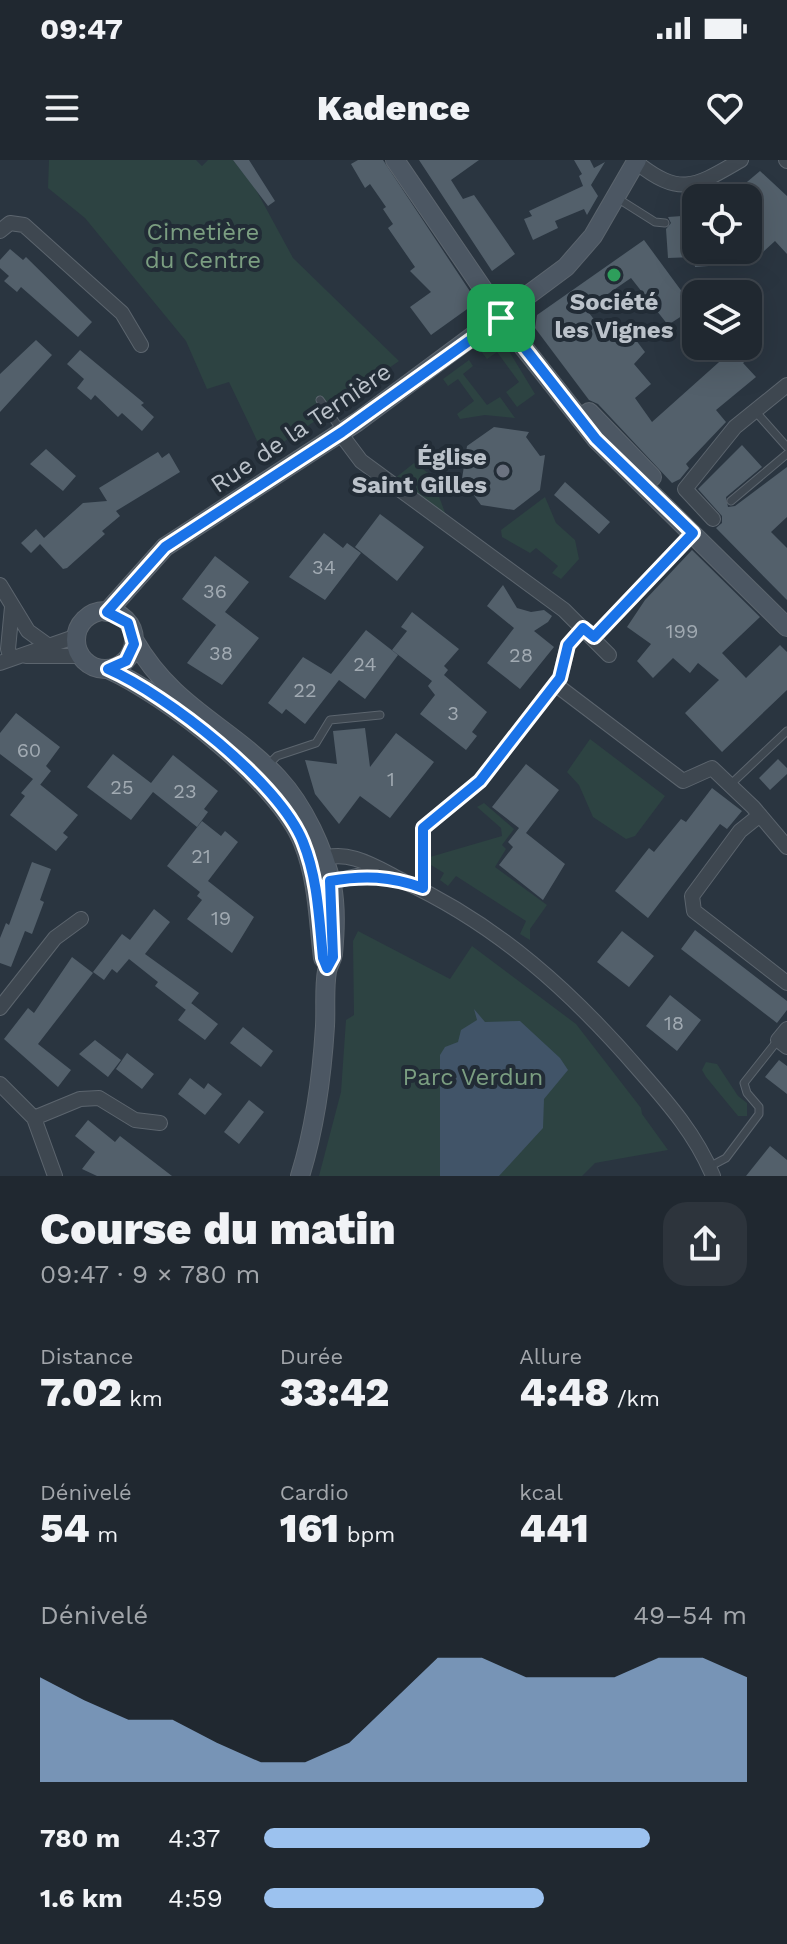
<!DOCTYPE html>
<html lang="fr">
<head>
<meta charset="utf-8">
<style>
  :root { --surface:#202830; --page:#2d343c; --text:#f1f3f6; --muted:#a2a6ab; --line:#3d444c; --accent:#9cc2ef }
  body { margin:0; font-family:"Work Sans",sans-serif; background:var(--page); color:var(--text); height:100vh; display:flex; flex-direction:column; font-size:30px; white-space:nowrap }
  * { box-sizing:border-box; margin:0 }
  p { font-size:26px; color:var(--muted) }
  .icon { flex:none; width:44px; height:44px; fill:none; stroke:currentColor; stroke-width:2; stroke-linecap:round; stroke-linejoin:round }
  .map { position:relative; height:1016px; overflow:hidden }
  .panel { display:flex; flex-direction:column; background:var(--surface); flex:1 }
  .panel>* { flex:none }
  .buttons { position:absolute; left:682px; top:24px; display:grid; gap:16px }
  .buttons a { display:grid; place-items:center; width:80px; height:80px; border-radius:16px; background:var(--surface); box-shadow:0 8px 32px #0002,0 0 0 2px var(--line); font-size:40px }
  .pin { position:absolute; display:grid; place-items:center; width:68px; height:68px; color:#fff; margin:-34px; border-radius:16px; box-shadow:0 4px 12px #0006 }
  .round { display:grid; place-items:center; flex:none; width:84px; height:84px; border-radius:24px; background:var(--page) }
  .headline { display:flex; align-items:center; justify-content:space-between; height:136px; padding:0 40px }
  h1 { font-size:44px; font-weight:800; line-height:60px }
  .stats { display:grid; grid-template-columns:repeat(3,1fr); gap:12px; height:136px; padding:8px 40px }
  .stats div { display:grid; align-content:center }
  .stats b { font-size:40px; font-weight:800 }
  .stats small { font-size:22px; font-weight:400 }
  .stats p { font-size:22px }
  .chart { height:224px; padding:16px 40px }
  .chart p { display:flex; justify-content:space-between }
  .chart svg { width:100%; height:144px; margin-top:8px; fill:var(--accent); opacity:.7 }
  ul { padding:0 40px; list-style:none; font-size:26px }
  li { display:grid; grid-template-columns:128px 96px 1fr; align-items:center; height:60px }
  li i { height:20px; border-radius:10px; background:var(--accent) }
  .status { display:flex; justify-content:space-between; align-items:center; height:56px; padding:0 40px; background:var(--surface); direction:ltr }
  .status svg { height:22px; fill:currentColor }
  header { display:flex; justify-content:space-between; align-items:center; height:104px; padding:0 40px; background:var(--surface); font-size:36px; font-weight:800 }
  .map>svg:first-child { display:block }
  .green { fill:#2d4342 }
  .water { fill:#415468 }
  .building { fill:#53606b }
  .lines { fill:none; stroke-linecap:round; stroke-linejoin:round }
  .lane-casing { stroke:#5c656e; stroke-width:9 }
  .street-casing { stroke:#5c656e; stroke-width:16 }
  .secondary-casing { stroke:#5c656e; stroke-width:20 }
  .lane { stroke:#3e4750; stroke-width:7 }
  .street { stroke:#3e4750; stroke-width:14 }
  .secondary { stroke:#4c5763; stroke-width:18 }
  .route-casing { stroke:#fff; stroke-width:16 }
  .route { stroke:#1a73e8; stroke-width:10 }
  .leisure-dot { fill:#2e9e5b; stroke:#222c36; stroke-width:3 }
  .worship-dot { fill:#6b7280; stroke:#222c36; stroke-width:3 }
  .labels { text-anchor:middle; stroke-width:8; stroke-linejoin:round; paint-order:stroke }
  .number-label { font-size:20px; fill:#a1aab2 }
  .park-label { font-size:24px; fill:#7b9e81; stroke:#222c36 }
  .poi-label { font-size:24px; font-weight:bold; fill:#bbc2ca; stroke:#222c36 }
  .street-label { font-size:24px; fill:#bbc2ca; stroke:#222c36 }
</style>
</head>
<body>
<div class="status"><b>09:47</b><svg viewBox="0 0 49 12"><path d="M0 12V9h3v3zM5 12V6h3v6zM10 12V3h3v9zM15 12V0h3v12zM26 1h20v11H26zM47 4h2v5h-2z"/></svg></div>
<header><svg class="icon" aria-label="menu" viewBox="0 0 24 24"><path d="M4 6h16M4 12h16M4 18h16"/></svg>Kadence<svg class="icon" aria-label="heart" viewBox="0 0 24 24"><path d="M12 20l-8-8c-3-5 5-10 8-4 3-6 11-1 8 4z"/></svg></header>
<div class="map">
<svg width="787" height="1016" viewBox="0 0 787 1016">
  <rect width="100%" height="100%" fill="#2a3540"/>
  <!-- green -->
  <path class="green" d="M49,0H196L202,6L208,0H233L255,28L293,98L399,201L342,241L326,243L324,255L264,295L229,222L207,229L186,181L85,58L48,28Z
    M494,181L504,183L535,234L517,247L506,232L519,222L497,192L487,199L481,191Z
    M469,200L473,206L463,214L487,245L500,237L515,258L485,255L460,259L457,254L474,241L458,219L448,226L443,219Z
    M414,303L431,315L447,358L394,319Z
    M545,337L556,363L575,380L579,399L561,419L552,413L558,406L536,388L530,393L502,377L501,370Z
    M590,579L665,636L635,676L626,679L593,657L579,625L567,612Z
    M484,643L514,669L502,685L506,689L495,707L547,745L530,769V780L520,774L526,761L456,716L448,726L440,720L444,713L431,705L430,697L502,676L501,668L477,647Z
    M358,771L450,819L472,786L576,864L641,948L642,954L668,990L595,1003L582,1016H319L341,932L346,860L354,855L353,781Z
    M706,902L717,904L738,936L747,943V956H738L706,917L702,910Z"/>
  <!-- water -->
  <path class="water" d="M474,849L485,862L520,861L560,898L568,910L544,939L543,968L499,1016H440V895L445,887L458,882L461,870L477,860Z"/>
  <!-- building -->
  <path class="building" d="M233,0H249L275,41L268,46Z
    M358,0H383L477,142L431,175L410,147L431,132L410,111L415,107L388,68L393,64L383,49L386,47L370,24L365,28L351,4Z
    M419,0H479L451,20L463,39L474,35L515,94L492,111Z
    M574,0H590L594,8L605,2L591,25L598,36L587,55L584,49L555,61L558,68L533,80L524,59L532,56L529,51L583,26L579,16L582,14Z
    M760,11L787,36V94L775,81L763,92L748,93V38H728Z
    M696,55V90H720L722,105L695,107L694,97L668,98L666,69L671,63L668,57Z
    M644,80L694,148L668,165L631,118L586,149L606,175L623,163L645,192L634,204L651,224L635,238L652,262L737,186H747L754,194L743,203L756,217L716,250L726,262L686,304L689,308L680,319L672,323L598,244L589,240L535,168L537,155Z
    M10,89L23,100L26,97L92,162L78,177L21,127L17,132L4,121L9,116L0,108V100Z
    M36,180L52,195L0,252V214Z
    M80,190L144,243L141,245L154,257L142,271L122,253L118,257L95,235L91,240L77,228L84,219L67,204Z
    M494,267L529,272L526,277L540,296L545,295L540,330L514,350L481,345L462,319L467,286Z
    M742,285L762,307L726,337L728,347L735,346L787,307V357L771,372L787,388V440L716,368L722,363V356L698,329Z
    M46,289L76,316L63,331L30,304Z
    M158,292L162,298L169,293L180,312L116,351L120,356L102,371L105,374L67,408L63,409L40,384L31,393L21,383L36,369L44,378L83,343L107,341L99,328Z
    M565,322L610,362L599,374L554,335Z
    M380,354L424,387L397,421L355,387Z
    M324,373L343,388L347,383L361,393L325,440L289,417Z
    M692,390L760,457L722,493L746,518L780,485L787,492V530L722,592L685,553L719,520L698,503L690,513L673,498L653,518L637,501L651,484L627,467L645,440Z
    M215,396L249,422L225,452L259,478L222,525L187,503L216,465L182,439Z
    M503,425L517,448L531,452L544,450L552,456L548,462L534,471L554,487L520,529L487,503L514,468L487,446Z
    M412,452L459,489L444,506L448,510L444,515L487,552L472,572L477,576L466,590L420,554L435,535L428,526L432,521L392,490L407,471L401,467Z
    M366,470L398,495L365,539L339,520L305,564L286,549L282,554L268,543L303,497L331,514Z
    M16,553L60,587L46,606L51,611L40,625L37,622L78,655L63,673L68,677L56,691L10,655L25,636L21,633L33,619L0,594V573Z
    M365,568L370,607L396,573L434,602L390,658L360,636L339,664L315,634L305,600L337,604L333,571Z
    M113,594L151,623L173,595L218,631L204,649L208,652L197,667L153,632L131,660L87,627Z
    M778,599L787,608V614L770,630L759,618Z
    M526,604L559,630L526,673L565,704L543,740L499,705L513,687L508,682L519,668L492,647Z
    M712,628L742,651L727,669L720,664L648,758L615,731L649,688L654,692L681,659L686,662Z
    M202,661L221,676L225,671L238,682L208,721L254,757L232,793L187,759L202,740L197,736L200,732L167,706Z
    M32,702L51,709L40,740L44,742L32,774L25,771L11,807L0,803V778L6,763L9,765Z
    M154,749L170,762L145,794L199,833L186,850L155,826L158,822L129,799L117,813L112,809L104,820L93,812L122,774L130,780Z
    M695,770L787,841V850L777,863L681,789Z
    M622,771L654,796L629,827L597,802Z
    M72,797L93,813L38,884L71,910L58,927L4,879L28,848L34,853Z
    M670,835L701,860L677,891L646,866Z
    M191,843L218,864L205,880L178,860Z
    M243,867L273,891L261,907L230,883Z
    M95,880L121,900L108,917L79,894Z
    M127,893L154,914L142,929L116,909Z
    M779,900L787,906V934L765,917Z
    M190,918L204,929L208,923L222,934L205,955L178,934Z
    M249,940L264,952L239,984L224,972Z
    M88,960L115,982L120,976L172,1016H97L82,1009L95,992L75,976Z
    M770,986L787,1000V1016H746Z"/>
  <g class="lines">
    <defs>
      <path id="lane" d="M617,38L655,62L665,63
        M320,240L341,270
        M755,251L787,287
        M731,341L787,294
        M269,604L277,596L316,583L330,560L380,555
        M731,624L787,571
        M709,1007L726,998L759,954V947L747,933L744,923L778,880"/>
      <path id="street" d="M786,0L787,1
        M636,2C681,38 696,26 741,0
        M0,71L10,63L24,65L122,153L141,185
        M340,273L361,301L564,450L609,495
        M713,359L685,329L735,267L787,225
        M0,425L28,471L46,484
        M594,477L693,373
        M26,496H81
        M11,499L8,489L12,447
        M0,503L77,476
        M555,524L683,621L712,608L753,647L787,687
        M760,655L740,671L692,736L694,751L787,823
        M318,701C346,686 379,709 403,721C498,765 572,832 640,911C669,944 696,975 713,1016
        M322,724L361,715L392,719
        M423,728V668L480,621L560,518L568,485L583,468
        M0,848L55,778L81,759
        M787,869L778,880L787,887
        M0,924L34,958L55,1016
        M34,958L80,939L99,938L135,960L160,963"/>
      <path id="secondary" d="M395,0L517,179L596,279L787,467
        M589,252L652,317
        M76 480a29 29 0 1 1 58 0a29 29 0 1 1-58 0Z
        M107,452L165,387L357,262L566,107L593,76L637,0
        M134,480C174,549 227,564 278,618C304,646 324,690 332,726C336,746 335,773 333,794C332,800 328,805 327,811C324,828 326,848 325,866C322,915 315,968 300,1016
        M108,509C166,535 280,623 303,683C318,720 318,759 323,798"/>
    </defs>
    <!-- lane casing -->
    <use href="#lane" class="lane-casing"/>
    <!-- street casing -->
    <use href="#street" class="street-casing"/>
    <!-- secondary casing -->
    <use href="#secondary" class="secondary-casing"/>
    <!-- lane -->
    <use href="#lane" class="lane"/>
    <!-- street -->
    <use href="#street" class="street"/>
    <!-- secondary -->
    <use href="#secondary" class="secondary"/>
  </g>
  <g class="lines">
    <defs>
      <path id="route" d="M501,158L596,279L693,373L594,477L583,468L568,485L560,518L480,621L423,668V728C390,716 364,715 330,721L333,797L327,808L323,798C319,759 318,719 303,682C279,622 167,535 108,509L126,501L134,484L128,463L107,452L165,387L342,272Z"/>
    </defs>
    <!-- route casing -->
    <use href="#route" class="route-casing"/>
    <!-- route -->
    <use href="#route" class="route"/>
  </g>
  <!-- markers -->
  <circle class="leisure-dot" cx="614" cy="115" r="8"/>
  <circle class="worship-dot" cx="503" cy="311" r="8"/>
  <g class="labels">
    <!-- number labels -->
    <g class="number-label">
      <text x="324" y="414">34</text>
      <text x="215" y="438">36</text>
      <text x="682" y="478">199</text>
      <text x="221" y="500">38</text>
      <text x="521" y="502">28</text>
      <text x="365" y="511">24</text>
      <text x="305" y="537">22</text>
      <text x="453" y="560">3</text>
      <text x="29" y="597">60</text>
      <text x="391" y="626">1</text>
      <text x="122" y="634">25</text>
      <text x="185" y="638">23</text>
      <text x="201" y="703">21</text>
      <text x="221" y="765">19</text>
      <text x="674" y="870">18</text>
    </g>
    <!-- park labels -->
    <g class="park-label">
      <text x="203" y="80">Cimetière<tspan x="203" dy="28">du Centre</tspan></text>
      <text x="473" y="925">Parc Verdun</text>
    </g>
    <!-- poi labels -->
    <g class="poi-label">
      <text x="614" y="150">Société<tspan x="614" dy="28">les Vignes</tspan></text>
      <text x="487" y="305" text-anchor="end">Église<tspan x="487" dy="28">Saint Gilles</tspan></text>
    </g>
    <!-- street labels -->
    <g class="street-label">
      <text transform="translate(301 268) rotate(-34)" y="8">Rue de la Ternière</text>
    </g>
  </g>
</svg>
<div class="buttons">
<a><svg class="icon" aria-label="locate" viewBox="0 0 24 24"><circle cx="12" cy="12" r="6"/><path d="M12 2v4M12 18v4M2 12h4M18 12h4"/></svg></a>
<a><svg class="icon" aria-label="layers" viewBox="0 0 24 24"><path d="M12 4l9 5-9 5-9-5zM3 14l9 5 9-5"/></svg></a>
</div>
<div class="pin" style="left:501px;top:158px;background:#1e9e55"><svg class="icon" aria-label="arrive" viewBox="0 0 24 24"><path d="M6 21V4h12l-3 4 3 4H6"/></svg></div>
</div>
<section class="panel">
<div class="headline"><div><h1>Course du matin</h1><p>09:47 · 9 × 780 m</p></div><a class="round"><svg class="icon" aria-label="share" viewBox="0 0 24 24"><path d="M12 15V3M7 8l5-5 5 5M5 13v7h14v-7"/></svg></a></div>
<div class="stats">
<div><p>Distance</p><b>7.02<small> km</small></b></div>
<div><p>Durée</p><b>33:42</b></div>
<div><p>Allure</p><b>4:48<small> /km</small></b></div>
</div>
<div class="stats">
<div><p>Dénivelé</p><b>54<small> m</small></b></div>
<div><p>Cardio</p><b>161<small> bpm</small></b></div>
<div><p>kcal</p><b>441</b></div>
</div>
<div class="chart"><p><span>Dénivelé</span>49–54 m</p>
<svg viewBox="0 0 160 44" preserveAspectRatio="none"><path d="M0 44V12L10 19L20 25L30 25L40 32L50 38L60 38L70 32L80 19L90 6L100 6L110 12L120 12L130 12L140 6L150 6L160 12V44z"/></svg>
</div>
<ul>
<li><b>780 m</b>4:37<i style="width:80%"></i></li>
<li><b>1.6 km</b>4:59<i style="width:58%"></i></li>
</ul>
</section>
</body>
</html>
